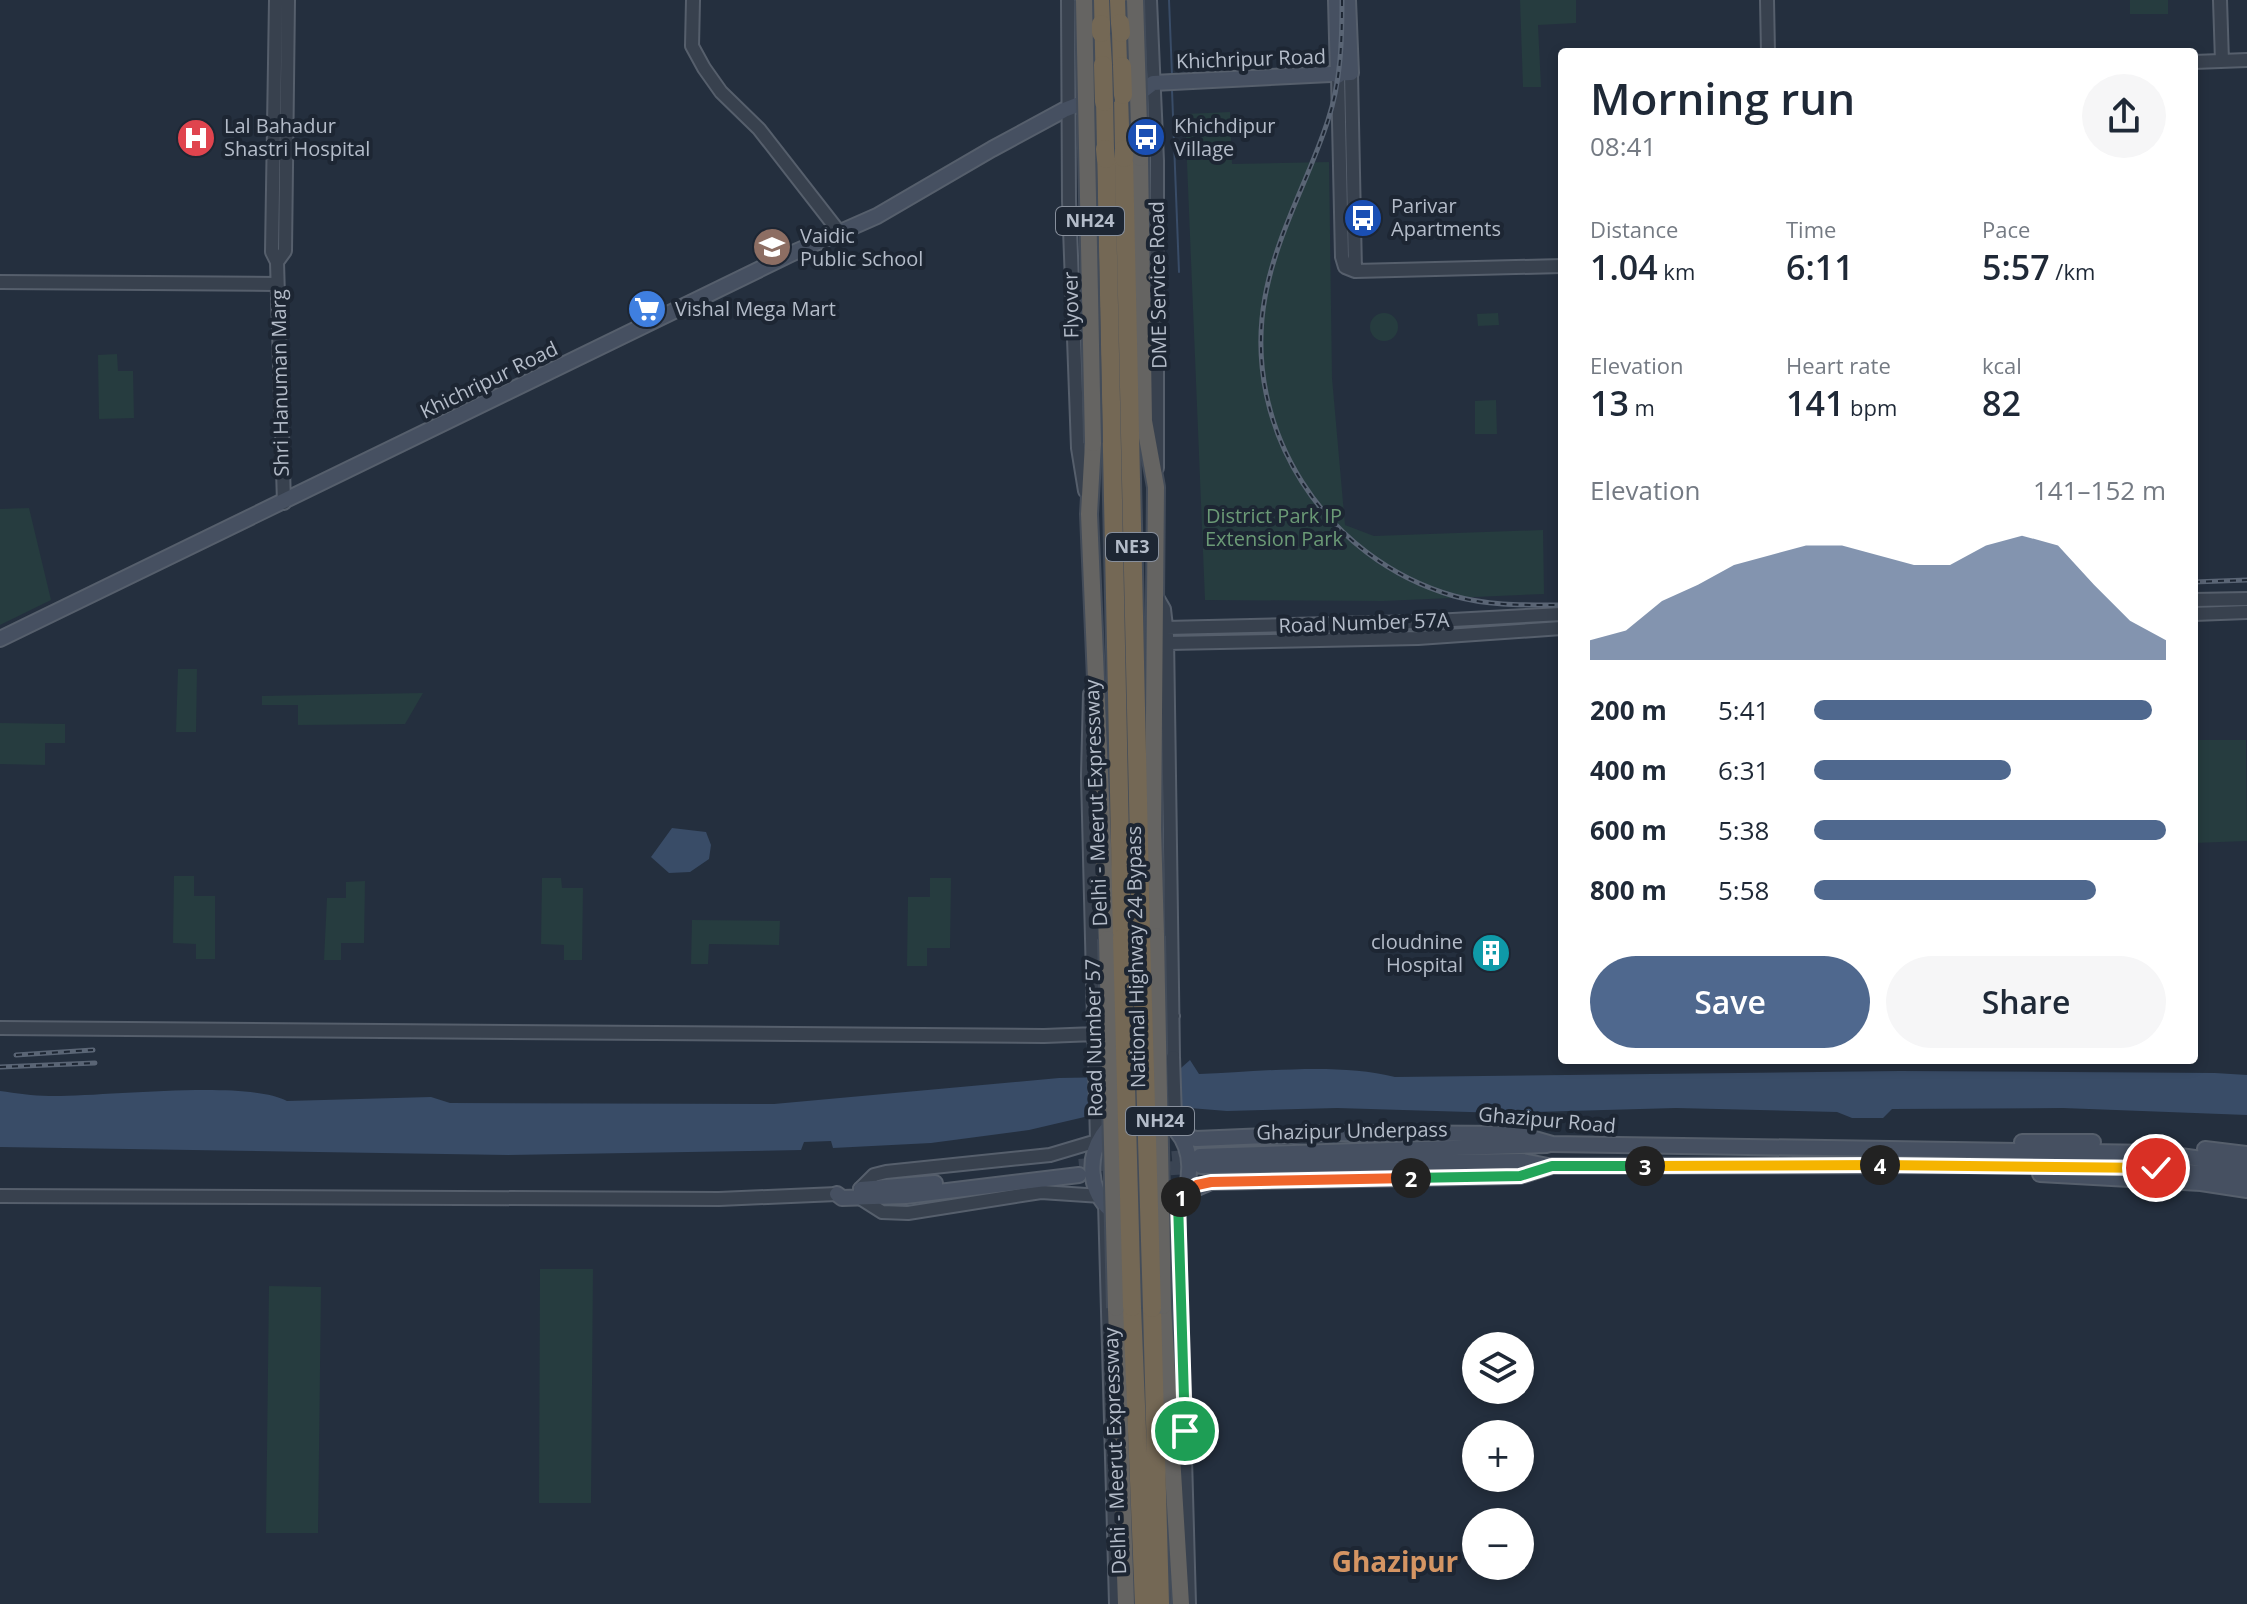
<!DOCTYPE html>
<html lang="en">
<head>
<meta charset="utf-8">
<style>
  :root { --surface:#fff; --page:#f6f6f7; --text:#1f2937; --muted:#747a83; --accent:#4f688e }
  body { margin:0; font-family:"Open Sans",sans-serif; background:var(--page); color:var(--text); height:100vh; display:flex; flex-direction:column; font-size:30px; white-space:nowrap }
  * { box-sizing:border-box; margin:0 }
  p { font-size:26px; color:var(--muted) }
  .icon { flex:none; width:44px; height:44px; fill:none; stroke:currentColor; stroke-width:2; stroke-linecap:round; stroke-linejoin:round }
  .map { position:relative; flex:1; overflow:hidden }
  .drawer { position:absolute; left:1558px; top:48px; width:640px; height:1016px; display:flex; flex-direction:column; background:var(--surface); border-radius:8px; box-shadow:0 4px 12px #0003 }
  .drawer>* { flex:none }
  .buttons { position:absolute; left:1462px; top:1332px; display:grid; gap:16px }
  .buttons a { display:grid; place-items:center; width:72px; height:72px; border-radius:50%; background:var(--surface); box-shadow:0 4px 12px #0003; font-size:40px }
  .pin { position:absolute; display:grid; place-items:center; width:68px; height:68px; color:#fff; margin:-34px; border:4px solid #fff; border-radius:50%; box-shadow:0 2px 8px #0007 }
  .km { position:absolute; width:40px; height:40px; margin:-20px; border-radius:50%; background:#222; color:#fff; font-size:22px; line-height:40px; text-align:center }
  .round { display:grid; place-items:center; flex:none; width:84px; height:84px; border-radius:42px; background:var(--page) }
  .head { display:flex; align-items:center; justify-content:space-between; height:136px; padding:0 32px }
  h1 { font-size:44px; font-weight:600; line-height:60px }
  .stats { display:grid; grid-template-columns:repeat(3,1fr); gap:12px; height:136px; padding:8px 32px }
  .stats div { display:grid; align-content:center }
  .stats b { font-size:34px; font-weight:600 }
  .stats small { font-size:22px; font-weight:400 }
  .stats p { font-size:22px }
  .chart { height:224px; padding:16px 32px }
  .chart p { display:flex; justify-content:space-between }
  .chart svg { width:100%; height:144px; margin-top:8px; fill:var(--accent); opacity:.7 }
  .button { display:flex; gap:16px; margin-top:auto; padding:16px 32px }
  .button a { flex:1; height:92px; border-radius:48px; background:var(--accent); color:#fff; font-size:32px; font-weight:600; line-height:92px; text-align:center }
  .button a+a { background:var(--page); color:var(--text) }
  ul { padding:0 32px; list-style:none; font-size:26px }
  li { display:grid; grid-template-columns:128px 96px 1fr; align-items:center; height:60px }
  li i { height:20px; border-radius:10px; background:var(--accent) }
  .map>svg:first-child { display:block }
  .green { fill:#263c3f }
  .water { fill:#394c67 }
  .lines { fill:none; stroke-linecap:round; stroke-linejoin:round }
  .stream { stroke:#394c67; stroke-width:2 }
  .secondary-tunnel { stroke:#3a4453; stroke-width:14; stroke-dasharray:14 7; stroke-linecap:butt }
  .tertiary-casing { stroke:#565f6c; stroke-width:16 }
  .secondary-casing { stroke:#565f6c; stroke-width:18 }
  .trunk-casing { stroke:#434c59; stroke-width:20 }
  .motorway-casing { stroke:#434c59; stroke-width:22 }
  .tertiary { stroke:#38414e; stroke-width:12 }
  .secondary { stroke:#465061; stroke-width:14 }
  .trunk { stroke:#656462; stroke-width:16 }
  .motorway { stroke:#746855; stroke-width:18 }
  .rail-casing { stroke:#5a6575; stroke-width:5 }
  .rail { stroke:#1d2633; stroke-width:2; stroke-dasharray:6; stroke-linecap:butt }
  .tertiary-bridge-casing { stroke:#565f6c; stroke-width:16; stroke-linecap:butt }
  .trunk-bridge-casing { stroke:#434c59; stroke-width:20; stroke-linecap:butt }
  .motorway-bridge-casing { stroke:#434c59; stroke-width:22; stroke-linecap:butt }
  .tertiary-bridge { stroke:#38414e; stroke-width:12 }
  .trunk-bridge { stroke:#656462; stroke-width:16 }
  .motorway-bridge { stroke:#746855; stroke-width:18 }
  .split-1-casing { stroke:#fff; stroke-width:16 }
  .split-2-casing { stroke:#fff; stroke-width:16 }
  .split-3-casing { stroke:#fff; stroke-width:16 }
  .split-4-casing { stroke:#fff; stroke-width:16 }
  .split-5-casing { stroke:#fff; stroke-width:16 }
  .split-1 { stroke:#22a559; stroke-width:10 }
  .split-2 { stroke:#f0652b; stroke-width:10 }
  .split-3 { stroke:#22a559; stroke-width:10 }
  .split-4 { stroke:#f5b400; stroke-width:10 }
  .split-5 { stroke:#f5b400; stroke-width:10 }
  .labels { text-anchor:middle; stroke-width:8; stroke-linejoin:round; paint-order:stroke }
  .shield { fill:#1d2633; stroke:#878f9c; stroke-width:2 }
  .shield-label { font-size:18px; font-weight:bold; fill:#b4bcc9 }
  .street-label { font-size:20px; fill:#b4bcc9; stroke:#1d2633 }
  .poi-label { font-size:20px; fill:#b4bcc9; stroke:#1d2633; text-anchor:start }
  .park-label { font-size:20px; fill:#6b9a76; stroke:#1d2633 }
  .district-label { font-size:28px; font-weight:bold; fill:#d59563; stroke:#1d2633 }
</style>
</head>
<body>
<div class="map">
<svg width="2247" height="1604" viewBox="0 0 2247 1604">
  <rect width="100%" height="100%" fill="#242f3e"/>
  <!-- green -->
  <path class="green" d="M1520,0H1576V23L1538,25L1541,87H1523Z
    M2130,0H2168V14H2130Z
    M1230,112L1232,164L1329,162L1332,378L1345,525L1374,536L1543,530L1544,594L1383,601L1205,600L1185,114Z
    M1498,313L1499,325L1478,326L1477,314Z
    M1370 327a14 14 0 1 1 28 0a14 14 0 1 1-28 0Z
    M117,354L118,371H133L134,418L99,419L98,355Z
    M1496,400L1497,434H1475V401Z
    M29,508L51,600L0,625V509Z
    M178,669H197L196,732H176Z
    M423,693L405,724L298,725V705H262V696Z
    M0,723L65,724V743H45V765L0,764Z
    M2194,740H2246L2247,841L2194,843Z
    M174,876H194V896H215V959H196V944L173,943Z
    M542,878H561L562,888H583L582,960H564V945L541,944Z
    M930,878H951L950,948H927V966H907L908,897H930Z
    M365,881L364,943H341V960H324L327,898H346V882Z
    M692,920L780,921L779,945L709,944L708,964H691Z
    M540,1269H593L591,1503H539Z
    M269,1286L321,1287L318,1533H266Z"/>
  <!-- water -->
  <path class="water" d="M672,828L706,832L711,845L709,859L690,872L669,873L651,857Z
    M1190,1060L1199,1074C1259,1072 1337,1062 1395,1077L1900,1071L2215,1073L2247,1075V1115L2063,1108L1892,1109L1883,1118H1852L1837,1112L1676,1108L1502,1113L1337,1108L1227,1111L1140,1104L1029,1130L931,1143L833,1148L831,1141L804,1142L801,1150L508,1155L0,1147V1091C16,1093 33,1096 49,1096C103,1097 246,1079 287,1101L431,1097L450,1103L774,1104L1059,1078L1172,1076Z"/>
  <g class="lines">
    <!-- stream -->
    <path class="stream" d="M1169,0L1172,75
      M1172,90L1179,272"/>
    <!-- secondary-tunnel -->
    <path class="secondary-tunnel" d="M1151,1160L1198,1156
      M1079,1166L1122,1162
      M1149,1170L1200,1166"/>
    <defs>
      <path id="tertiary" d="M276,0L272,252L277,262L284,503
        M693,0L692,46L704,68L721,92L759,129L840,233
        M1068,0L1069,201L1078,448L1085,491
        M1150,0L1157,161V468
        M1767,0L1768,52
        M2220,0L2222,61
        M2194,62L2247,60
        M1351,73L1355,271
        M1338,76L1342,257L1345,267L1355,271L1562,266
        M277,262L285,251L288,0
        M0,282L277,284
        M1157,597L1164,609L1167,636L1173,1057
        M2194,600L2247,599
        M2194,614L2247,612
        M1166,628L1416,622L1562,614
        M1168,643L1418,638L1562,628
        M0,1028L1044,1036L1096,1034L1173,1016
        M860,1189L874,1175L886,1172L1050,1155L1097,1141L1088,776L1090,694
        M0,1196L719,1199L837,1194
        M860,1198L882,1212L908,1213L1041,1192L1101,1196
        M1105,1202L1116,1604
        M1178,1202L1189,1604"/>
      <path id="secondary" d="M1336,0L1338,76
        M1127,92L1144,90L1153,83L1351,73L1348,0
        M0,639L793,253L877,216L992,149L1064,110L1095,98
        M1138,1113C1206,1116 1205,1216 1143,1220C1081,1224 1072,1125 1138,1113Z
        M1181,1135L1196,1139L1332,1133L1518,1134L1552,1144L2158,1153L2247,1165
        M2022,1142H2093
        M2205,1149L2247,1154
        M1200,1156L1547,1145
        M1201,1166L1522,1161L1548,1166
        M2040,1174L2201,1183L2247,1190
        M861,1189L935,1183
        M837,1194L842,1198L906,1196L1079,1175
        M1183,1194L1211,1182L1520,1176L1552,1166L2084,1165L2247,1176"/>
      <path id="trunk" d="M1140,158L1144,421L1156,487L1153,829L1156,936
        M1093,443L1089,514L1107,939
        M1163,1306L1181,1604
        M1116,1308L1126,1604"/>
      <path id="motorway" d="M1100,0L1101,24
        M1119,0L1120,23
        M1101,33L1103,65
        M1121,33L1122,66
        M1123,95L1124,149
        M1104,102L1105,149
        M1124,158L1141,937
        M1106,159L1122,938
        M1132,1307L1144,1604
        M1152,1308L1160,1604"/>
    </defs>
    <!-- tertiary casing -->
    <use href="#tertiary" class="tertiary-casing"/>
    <!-- secondary casing -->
    <use href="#secondary" class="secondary-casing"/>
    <!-- trunk casing -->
    <use href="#trunk" class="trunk-casing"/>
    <!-- motorway casing -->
    <use href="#motorway" class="motorway-casing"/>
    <!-- tertiary -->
    <use href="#tertiary" class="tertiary"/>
    <!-- secondary -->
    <use href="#secondary" class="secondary"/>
    <!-- trunk -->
    <use href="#trunk" class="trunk"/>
    <!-- motorway -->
    <use href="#motorway" class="motorway"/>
    <defs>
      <path id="rail" d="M1342,0C1342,41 1341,81 1328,120C1309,179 1276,235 1265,297C1241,429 1325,559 1454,596C1489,606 1525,605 1562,605
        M2194,582L2247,580
        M16,1055L93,1050
        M0,1067L95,1063"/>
    </defs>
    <!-- rail casing -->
    <use href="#rail" class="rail-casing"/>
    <!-- rail -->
    <use href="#rail" class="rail"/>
    <defs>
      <path id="tertiary-bridge" d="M1173,1057L1175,1118"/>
      <path id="trunk-bridge" d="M1084,0L1093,443
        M1135,0L1140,158
        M1156,936L1163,1306
        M1107,939L1116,1308"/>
      <path id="motorway-bridge" d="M1120,23L1121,33
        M1101,24V33
        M1103,65L1104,102
        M1122,66L1123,95
        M1105,149L1106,159
        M1124,149V158
        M1141,937L1152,1308
        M1122,938L1132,1307"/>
    </defs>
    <!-- tertiary-bridge casing -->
    <use href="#tertiary-bridge" class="tertiary-bridge-casing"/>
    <!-- trunk-bridge casing -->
    <use href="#trunk-bridge" class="trunk-bridge-casing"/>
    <!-- motorway-bridge casing -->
    <use href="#motorway-bridge" class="motorway-bridge-casing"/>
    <!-- tertiary-bridge -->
    <use href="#tertiary-bridge" class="tertiary-bridge"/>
    <!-- trunk-bridge -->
    <use href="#trunk-bridge" class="trunk-bridge"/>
    <!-- motorway-bridge -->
    <use href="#motorway-bridge" class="motorway-bridge"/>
  </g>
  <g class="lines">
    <defs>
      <path id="split-1" d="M1181,1197L1178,1202L1185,1431"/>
      <path id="split-2" d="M1181,1197L1197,1185L1211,1182L1411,1178"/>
      <path id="split-3" d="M1411,1178L1520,1176L1552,1166H1645"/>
      <path id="split-4" d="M1645,1166L1880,1165"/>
      <path id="split-5" d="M1880,1165L2156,1168"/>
    </defs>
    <!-- split-1 casing -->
    <use href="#split-1" class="split-1-casing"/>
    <!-- split-2 casing -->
    <use href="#split-2" class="split-2-casing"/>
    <!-- split-3 casing -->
    <use href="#split-3" class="split-3-casing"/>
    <!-- split-4 casing -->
    <use href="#split-4" class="split-4-casing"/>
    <!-- split-5 casing -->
    <use href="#split-5" class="split-5-casing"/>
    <!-- split-1 -->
    <use href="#split-1" class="split-1"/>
    <!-- split-2 -->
    <use href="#split-2" class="split-2"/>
    <!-- split-3 -->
    <use href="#split-3" class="split-3"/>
    <!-- split-4 -->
    <use href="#split-4" class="split-4"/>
    <!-- split-5 -->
    <use href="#split-5" class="split-5"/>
  </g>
  <!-- icons -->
  <defs>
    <symbol id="bus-disc" viewBox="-11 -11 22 22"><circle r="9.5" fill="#1a4fb4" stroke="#1d2633"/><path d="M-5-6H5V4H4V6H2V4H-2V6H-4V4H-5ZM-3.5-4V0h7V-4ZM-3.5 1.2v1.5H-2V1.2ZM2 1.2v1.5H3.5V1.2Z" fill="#fff"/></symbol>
    <symbol id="hospital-disc" viewBox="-11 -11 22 22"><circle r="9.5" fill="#e0444e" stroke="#1d2633"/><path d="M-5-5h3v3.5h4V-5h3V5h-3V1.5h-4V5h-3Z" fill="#fff"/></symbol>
    <symbol id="school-disc" viewBox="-11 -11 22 22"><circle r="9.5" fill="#8d6e63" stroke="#1d2633"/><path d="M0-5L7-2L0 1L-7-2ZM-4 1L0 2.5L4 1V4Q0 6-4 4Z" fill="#fff"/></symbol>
    <symbol id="supermarket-disc" viewBox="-11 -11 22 22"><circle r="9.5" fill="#3f7fe0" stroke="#1d2633"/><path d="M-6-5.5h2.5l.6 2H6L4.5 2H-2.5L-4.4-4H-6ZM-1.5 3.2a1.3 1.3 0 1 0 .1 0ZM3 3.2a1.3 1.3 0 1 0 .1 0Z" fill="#fff"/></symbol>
    <symbol id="building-disc" viewBox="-11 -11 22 22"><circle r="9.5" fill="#0f9aa8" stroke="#1d2633"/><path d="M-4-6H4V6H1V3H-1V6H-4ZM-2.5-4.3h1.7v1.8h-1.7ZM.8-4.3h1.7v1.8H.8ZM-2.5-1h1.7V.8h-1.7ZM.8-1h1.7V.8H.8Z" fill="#fff"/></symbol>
  </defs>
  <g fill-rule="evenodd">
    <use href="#bus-disc" x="1124" y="115" width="44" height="44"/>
    <use href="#hospital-disc" x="174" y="116" width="44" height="44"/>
    <use href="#bus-disc" x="1341" y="196" width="44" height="44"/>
    <use href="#school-disc" x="750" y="225" width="44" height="44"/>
    <use href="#supermarket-disc" x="625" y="287" width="44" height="44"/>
    <use href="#building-disc" x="1469" y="931" width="44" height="44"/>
  </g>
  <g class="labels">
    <!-- shield labels -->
    <g class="shield">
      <rect x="1056" y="207" width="68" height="28" rx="6"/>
      <rect x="1106" y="533" width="52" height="28" rx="6"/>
      <rect x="1126" y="1107" width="68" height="28" rx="6"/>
    </g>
    <g class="shield-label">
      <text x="1090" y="227">NH24</text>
      <text x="1132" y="553">NE3</text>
      <text x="1160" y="1127">NH24</text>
    </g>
    <!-- street labels -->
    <g class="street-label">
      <text transform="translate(1251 59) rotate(-2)" y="7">Khichripur Road</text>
      <text transform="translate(1158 285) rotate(-91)" y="7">DME Service Road</text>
      <text transform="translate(1071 305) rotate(-91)" y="7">Flyover</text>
      <text transform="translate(489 380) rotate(-26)" y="7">Khichripur Road</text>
      <text transform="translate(280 383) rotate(-91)" y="7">Shri Hanuman Marg</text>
      <text transform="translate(1364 623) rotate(-2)" y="7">Road Number 57A</text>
      <text transform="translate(1096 803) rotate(-92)" y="7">Delhi - Meerut Expressway</text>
      <text transform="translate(1136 957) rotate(-91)" y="7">National Highway 24 Bypass</text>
      <text transform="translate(1094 1038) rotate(-91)" y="7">Road Number 57</text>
      <text transform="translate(1547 1120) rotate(5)" y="7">Ghazipur Road</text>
      <text transform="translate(1352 1131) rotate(-1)" y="7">Ghazipur Underpass</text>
      <text transform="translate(1115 1451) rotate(-92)" y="7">Delhi - Meerut Expressway</text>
    </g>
    <!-- poi labels -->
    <g class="poi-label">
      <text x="224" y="133">Lal Bahadur<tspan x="224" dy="23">Shastri Hospital</tspan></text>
      <text x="1174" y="133">Khichdipur<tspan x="1174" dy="23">Village</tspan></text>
      <text x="1391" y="213">Parivar<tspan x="1391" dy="23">Apartments</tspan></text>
      <text x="800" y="243">Vaidic<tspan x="800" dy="23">Public School</tspan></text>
      <text x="675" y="316">Vishal Mega Mart</text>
      <text x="1463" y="949" text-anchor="end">cloudnine<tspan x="1463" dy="23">Hospital</tspan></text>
    </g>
    <!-- park labels -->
    <g class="park-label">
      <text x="1274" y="523">District Park IP<tspan x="1274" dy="23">Extension Park</tspan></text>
    </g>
    <!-- district labels -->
    <g class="district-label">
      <text x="1395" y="1572">Ghazipur</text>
    </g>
  </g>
</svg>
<div class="buttons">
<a><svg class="icon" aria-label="layers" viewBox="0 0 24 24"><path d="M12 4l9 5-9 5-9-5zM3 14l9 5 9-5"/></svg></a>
<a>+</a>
<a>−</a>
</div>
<div class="pin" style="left:1185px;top:1431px;background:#1e9e55"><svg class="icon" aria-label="arrive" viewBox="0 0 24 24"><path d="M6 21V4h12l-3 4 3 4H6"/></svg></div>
<div class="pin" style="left:2156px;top:1168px;background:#d93025"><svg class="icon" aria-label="check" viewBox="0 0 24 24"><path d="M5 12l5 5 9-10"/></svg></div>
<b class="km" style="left:1181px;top:1197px">1</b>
<b class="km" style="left:1411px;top:1178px">2</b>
<b class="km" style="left:1645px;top:1166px">3</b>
<b class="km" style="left:1880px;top:1165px">4</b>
<section class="drawer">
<div class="head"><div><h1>Morning run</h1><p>08:41</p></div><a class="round"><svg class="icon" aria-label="share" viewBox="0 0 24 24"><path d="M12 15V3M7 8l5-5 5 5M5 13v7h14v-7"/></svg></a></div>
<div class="stats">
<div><p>Distance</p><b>1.04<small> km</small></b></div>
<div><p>Time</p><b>6:11</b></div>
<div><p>Pace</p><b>5:57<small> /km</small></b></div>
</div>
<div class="stats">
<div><p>Elevation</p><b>13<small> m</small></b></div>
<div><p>Heart rate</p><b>141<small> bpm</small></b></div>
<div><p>kcal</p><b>82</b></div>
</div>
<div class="chart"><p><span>Elevation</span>141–152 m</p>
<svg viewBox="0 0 160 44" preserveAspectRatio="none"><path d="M0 44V38L10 35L20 26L30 21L40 15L50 12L60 9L70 9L80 12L90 15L100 15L110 9L120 6L130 9L140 21L150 32L160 38V44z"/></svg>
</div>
<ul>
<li><b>200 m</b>5:41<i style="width:96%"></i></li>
<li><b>400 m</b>6:31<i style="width:56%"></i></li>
<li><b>600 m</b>5:38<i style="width:100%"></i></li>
<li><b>800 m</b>5:58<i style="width:80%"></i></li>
</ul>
<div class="button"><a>Save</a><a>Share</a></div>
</section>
</div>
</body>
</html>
